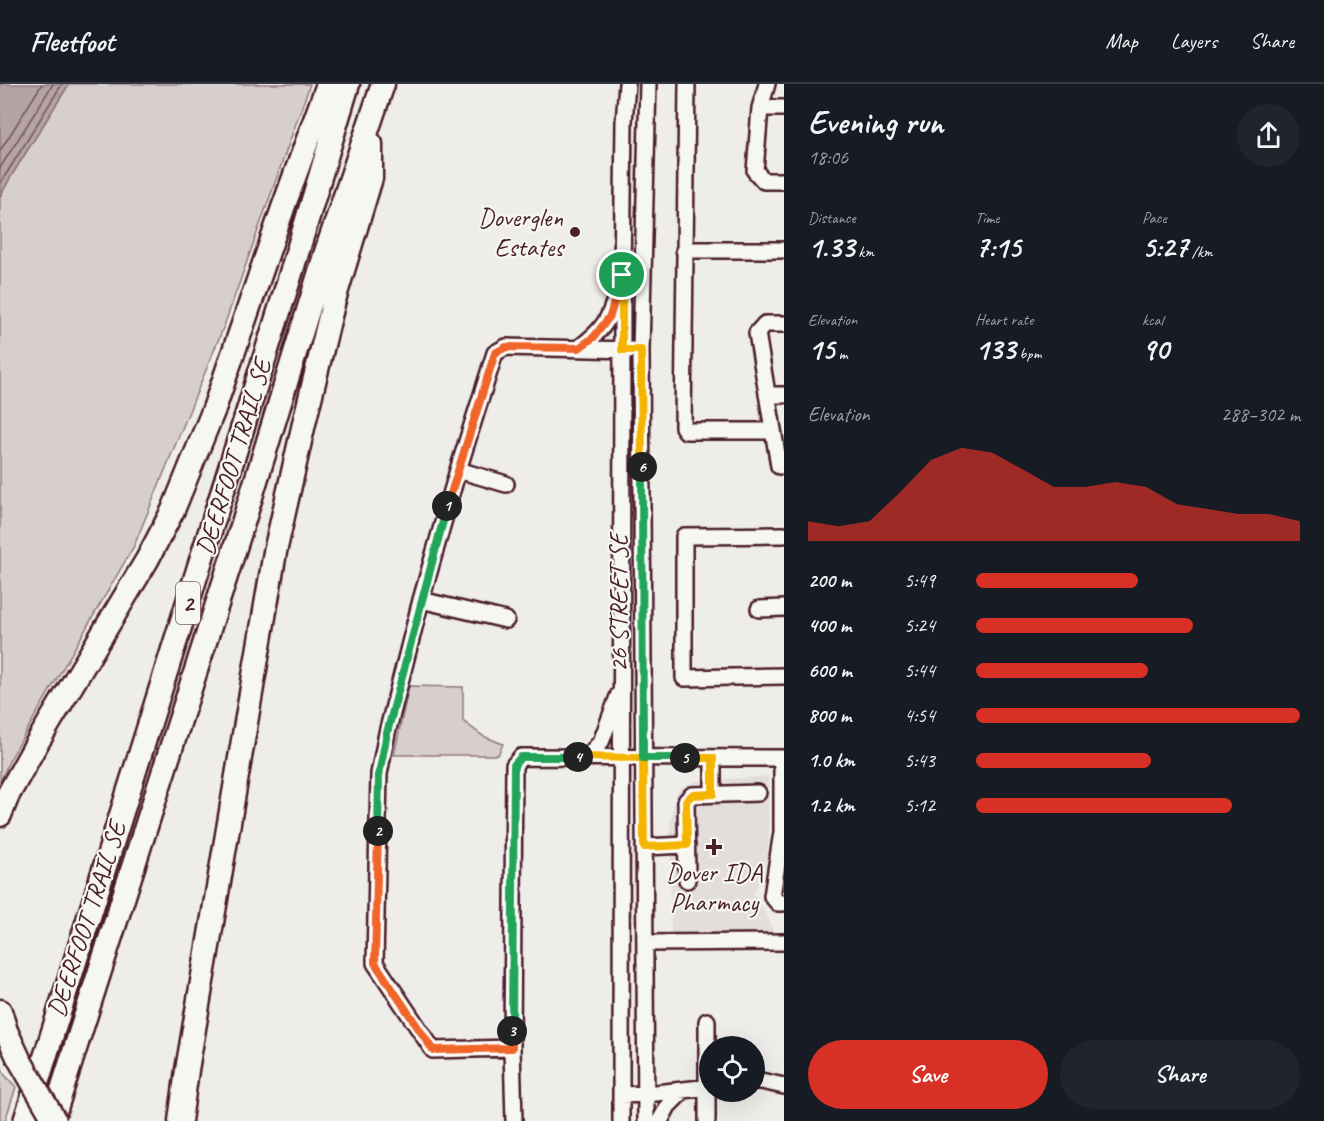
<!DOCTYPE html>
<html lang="en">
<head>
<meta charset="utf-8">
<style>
  :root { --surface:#171b24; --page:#20242c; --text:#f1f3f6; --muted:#9ea1a6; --line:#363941; --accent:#d93025 }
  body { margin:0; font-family:Caveat,sans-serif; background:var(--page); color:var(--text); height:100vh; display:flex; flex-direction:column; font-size:22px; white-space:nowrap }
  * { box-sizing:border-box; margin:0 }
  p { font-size:20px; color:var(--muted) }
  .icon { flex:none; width:33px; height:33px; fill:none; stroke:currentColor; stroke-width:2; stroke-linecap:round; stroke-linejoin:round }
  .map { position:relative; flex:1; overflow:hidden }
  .panel { display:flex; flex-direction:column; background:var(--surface); width:540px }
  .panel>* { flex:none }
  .buttons { position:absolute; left:699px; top:952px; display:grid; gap:12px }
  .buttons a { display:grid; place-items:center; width:66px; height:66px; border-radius:50%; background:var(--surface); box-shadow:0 6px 24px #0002; font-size:30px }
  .pin { position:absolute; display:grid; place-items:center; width:51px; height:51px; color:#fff; margin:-26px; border:3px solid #fff; border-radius:50%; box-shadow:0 2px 6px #0007 }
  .km { position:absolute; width:30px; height:30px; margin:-15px; border-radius:50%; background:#222; color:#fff; font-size:16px; line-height:30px; text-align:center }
  .round { display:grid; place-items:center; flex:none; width:63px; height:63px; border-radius:32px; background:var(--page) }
  .summary { display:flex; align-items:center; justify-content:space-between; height:102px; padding:0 24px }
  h1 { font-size:33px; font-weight:800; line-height:45px }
  .metrics { display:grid; grid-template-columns:repeat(3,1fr); gap:9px; height:102px; padding:6px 24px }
  .metrics div { display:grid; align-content:center }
  .metrics b { font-size:30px; font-weight:800 }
  .metrics small { font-size:16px; font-weight:400 }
  .metrics p { font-size:16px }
  .chart { height:168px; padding:12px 24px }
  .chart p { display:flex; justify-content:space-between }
  .chart svg { width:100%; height:108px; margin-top:6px; fill:var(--accent); opacity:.7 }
  .button { display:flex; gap:12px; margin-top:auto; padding:12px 24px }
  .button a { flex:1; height:69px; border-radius:36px; background:var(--accent); color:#fff; font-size:24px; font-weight:800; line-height:69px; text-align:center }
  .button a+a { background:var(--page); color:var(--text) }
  ul { padding:0 24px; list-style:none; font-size:20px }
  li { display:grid; grid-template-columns:96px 72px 1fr; align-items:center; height:45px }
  li i { height:15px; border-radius:8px; background:var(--accent) }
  header { display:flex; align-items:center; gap:36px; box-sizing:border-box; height:84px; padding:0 30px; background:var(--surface); border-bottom:2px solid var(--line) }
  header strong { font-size:28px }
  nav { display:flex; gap:33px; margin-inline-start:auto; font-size:21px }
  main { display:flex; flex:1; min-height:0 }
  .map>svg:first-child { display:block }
  .built { fill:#e3dedc }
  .green { fill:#d7cfce; stroke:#90777c; stroke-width:1.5 }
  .water { fill:#b4a4a5; stroke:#8a6f74; stroke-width:1.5 }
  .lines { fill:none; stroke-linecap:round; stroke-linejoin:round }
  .shore { stroke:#74545c; stroke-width:1.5 }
  .minor-casing { stroke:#4a1f2b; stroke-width:20 }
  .highway-casing { stroke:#4a1f2b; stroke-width:27 }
  .minor { stroke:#f6f6f2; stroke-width:15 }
  .highway { stroke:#f6f6f2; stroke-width:22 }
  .highway-bridge-casing { stroke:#4a1f2b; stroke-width:27; stroke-linecap:butt }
  .highway-bridge { stroke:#f6f6f2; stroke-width:22 }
  .split-1-casing { stroke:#fff; stroke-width:12 }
  .split-2-casing { stroke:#fff; stroke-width:12 }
  .split-3-casing { stroke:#fff; stroke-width:12 }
  .split-4-casing { stroke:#fff; stroke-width:12 }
  .split-5-casing { stroke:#fff; stroke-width:12 }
  .split-6-casing { stroke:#fff; stroke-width:12 }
  .split-7-casing { stroke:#fff; stroke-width:12 }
  .split-1 { stroke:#f0652b; stroke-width:8 }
  .split-2 { stroke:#22a559; stroke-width:8 }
  .split-3 { stroke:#f0652b; stroke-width:8 }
  .split-4 { stroke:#22a559; stroke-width:8 }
  .split-5 { stroke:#f5b400; stroke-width:8 }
  .split-6 { stroke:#22a559; stroke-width:8 }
  .split-7 { stroke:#f5b400; stroke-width:8 }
  .poi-dot { fill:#4a1f2b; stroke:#f6f6f2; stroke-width:2 }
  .labels { text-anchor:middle; stroke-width:4.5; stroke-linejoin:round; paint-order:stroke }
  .shield { fill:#f6f6f2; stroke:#7e6067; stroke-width:1.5 }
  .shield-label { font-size:24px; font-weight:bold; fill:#4a1f2b }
  .poi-label { font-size:26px; fill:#4a1f2b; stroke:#f6f6f2; text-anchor:end }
  .street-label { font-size:26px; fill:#4a1f2b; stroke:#f6f6f2 }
</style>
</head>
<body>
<header>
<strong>Fleetfoot</strong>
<nav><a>Map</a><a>Layers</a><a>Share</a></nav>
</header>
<main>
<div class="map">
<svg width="784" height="1037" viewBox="0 0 784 1037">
  <rect width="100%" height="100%" fill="#efedea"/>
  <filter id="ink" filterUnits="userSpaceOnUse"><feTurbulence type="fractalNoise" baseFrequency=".0167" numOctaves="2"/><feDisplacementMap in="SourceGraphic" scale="12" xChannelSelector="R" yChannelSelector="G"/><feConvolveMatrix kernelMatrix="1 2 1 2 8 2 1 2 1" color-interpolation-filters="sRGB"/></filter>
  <g filter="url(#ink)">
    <!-- built -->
    <path class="built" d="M768,692L769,755L767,775L754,810L768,833L779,862L671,863L670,737L676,710L684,702L697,697Z"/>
    <!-- green -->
    <path class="green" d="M69,0H310L224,242L134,462L9,677L0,698V109Z
      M409,602L463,603V637L483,652L503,660L498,671H394Z
      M0,977L4,990L16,1003L5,1037H0Z"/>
    <!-- water -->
    <path class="water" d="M0,0H69L12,91L0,113Z"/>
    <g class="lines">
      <!-- shore -->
      <path class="shore" d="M0,67L42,0
        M0,84L53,0
        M0,100L62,0"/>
      <defs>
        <path id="minor" d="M687,0L683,343L686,347H773
          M767,0L760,24L755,87L764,97H784
          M760,24H784
          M684,166H784
          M784,240H765L757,249L779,382H784
          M579,264C603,246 609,237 617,209
          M767,311H784
          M458,386L506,400
          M784,451L684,452V594L784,592
          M421,516L506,536
          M759,525L784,524
          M586,674L601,658L619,610
          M713,674V710
          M782,674V748L772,812L778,819H784
          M644,763L687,761
          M687,796L686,717L692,711L758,709
          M645,859L784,858
          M707,937V1037
          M512,964L433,966L375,879L379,690L387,649L421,516L458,386L495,269L506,263L631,266
          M754,997H761L784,1002
          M621,1011L647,1010L710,1003
          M514,1037L512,964L514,681L521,673L784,674
          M621,1037L622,191L624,38L627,0
          M646,1037L641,266L648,0
          M660,1037L668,1022L684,1006"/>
        <path id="highway" d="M0,731L8,711L34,664L147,476L173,426L214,325L283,124L328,0
          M0,927L6,947
          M25,1037L288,199L348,0
          M52,1037L243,439L326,168L383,0
          M180,1037L187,986L275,468L305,335L334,216L371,94V60"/>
      </defs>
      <!-- minor casing -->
      <use href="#minor" class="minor-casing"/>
      <!-- highway casing -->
      <use href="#highway" class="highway-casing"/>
      <!-- minor -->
      <use href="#minor" class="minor"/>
      <!-- highway -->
      <use href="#highway" class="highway"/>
      <defs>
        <path id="highway-bridge" d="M6,947L19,975L55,1037"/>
      </defs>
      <!-- highway-bridge casing -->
      <use href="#highway-bridge" class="highway-bridge-casing"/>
      <!-- highway-bridge -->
      <use href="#highway-bridge" class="highway-bridge"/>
    </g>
  </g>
  <g class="lines" filter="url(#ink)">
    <defs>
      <path id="split-1" d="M447,422L495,269L506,263L579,264L594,253L610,232L622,191"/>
      <path id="split-2" d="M378,747L379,690L387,649L447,422"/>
      <path id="split-3" d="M378,747L375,879L433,966L512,964V947"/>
      <path id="split-4" d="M512,947L514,681L521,673H578"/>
      <path id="split-5" d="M578,673L643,674L644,763L687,761L686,717L692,711L713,710V674H685"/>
      <path id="split-6" d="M642,383L643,674H685"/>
      <path id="split-7" d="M622,191V266H641L642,383"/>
    </defs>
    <!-- split-1 casing -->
    <use href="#split-1" class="split-1-casing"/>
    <!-- split-2 casing -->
    <use href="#split-2" class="split-2-casing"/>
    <!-- split-3 casing -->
    <use href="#split-3" class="split-3-casing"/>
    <!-- split-4 casing -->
    <use href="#split-4" class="split-4-casing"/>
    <!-- split-5 casing -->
    <use href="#split-5" class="split-5-casing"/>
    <!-- split-6 casing -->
    <use href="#split-6" class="split-6-casing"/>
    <!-- split-7 casing -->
    <use href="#split-7" class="split-7-casing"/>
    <!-- split-1 -->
    <use href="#split-1" class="split-1"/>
    <!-- split-2 -->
    <use href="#split-2" class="split-2"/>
    <!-- split-3 -->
    <use href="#split-3" class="split-3"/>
    <!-- split-4 -->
    <use href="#split-4" class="split-4"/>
    <!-- split-5 -->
    <use href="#split-5" class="split-5"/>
    <!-- split-6 -->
    <use href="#split-6" class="split-6"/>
    <!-- split-7 -->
    <use href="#split-7" class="split-7"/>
  </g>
  <!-- markers -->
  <g class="poi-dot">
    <circle cx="575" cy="148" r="6"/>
    <path d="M711 754h6v6h6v6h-6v6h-6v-6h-6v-6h6z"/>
  </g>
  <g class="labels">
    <!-- shield labels -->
    <rect class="shield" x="176" y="498" width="24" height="42" rx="4.5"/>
    <g class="shield-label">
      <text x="188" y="527">2</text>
    </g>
    <!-- poi labels -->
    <g class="poi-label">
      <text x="563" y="142">Doverglen<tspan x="563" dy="30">Estates</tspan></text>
      <text x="714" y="797" text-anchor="middle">Dover IDA<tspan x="714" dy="30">Pharmacy</tspan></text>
    </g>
    <!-- street labels -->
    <g class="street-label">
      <text transform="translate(233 373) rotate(-73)" y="9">DEERFOOT TRAIL SE</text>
      <text transform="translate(618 519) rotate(-90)" y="9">26 STREET SE</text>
      <text transform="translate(86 835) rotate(-72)" y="9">DEERFOOT TRAIL SE</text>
    </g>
  </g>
</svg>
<div class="buttons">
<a><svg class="icon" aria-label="locate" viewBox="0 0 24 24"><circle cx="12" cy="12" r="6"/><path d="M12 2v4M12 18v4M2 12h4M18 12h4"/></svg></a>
</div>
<div class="pin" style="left:622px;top:191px;background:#1e9e55"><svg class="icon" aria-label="arrive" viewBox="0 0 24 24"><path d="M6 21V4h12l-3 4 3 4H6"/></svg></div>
<b class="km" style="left:447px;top:422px">1</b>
<b class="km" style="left:378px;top:747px">2</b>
<b class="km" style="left:512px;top:947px">3</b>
<b class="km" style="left:578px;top:673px">4</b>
<b class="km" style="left:685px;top:674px">5</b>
<b class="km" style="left:642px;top:383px">6</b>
</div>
<section class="panel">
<div class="summary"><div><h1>Evening run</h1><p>18:06</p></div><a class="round"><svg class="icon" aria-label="share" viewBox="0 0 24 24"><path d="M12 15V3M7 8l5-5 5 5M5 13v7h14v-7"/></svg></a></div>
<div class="metrics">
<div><p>Distance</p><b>1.33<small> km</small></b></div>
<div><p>Time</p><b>7:15</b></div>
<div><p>Pace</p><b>5:27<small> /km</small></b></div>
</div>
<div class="metrics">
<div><p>Elevation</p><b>15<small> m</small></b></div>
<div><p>Heart rate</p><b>133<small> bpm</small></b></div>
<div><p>kcal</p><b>90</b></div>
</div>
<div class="chart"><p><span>Elevation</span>288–302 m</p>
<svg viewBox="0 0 160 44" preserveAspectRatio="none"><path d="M0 44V36L10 38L20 36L30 24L40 11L50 6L60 8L70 15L80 22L90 22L100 20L110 22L120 29L130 31L140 33L150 33L160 36V44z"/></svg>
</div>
<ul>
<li><b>200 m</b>5:49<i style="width:50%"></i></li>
<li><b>400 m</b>5:24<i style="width:67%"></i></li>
<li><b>600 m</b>5:44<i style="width:53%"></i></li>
<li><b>800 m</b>4:54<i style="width:100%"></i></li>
<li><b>1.0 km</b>5:43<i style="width:54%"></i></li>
<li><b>1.2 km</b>5:12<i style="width:79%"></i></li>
</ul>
<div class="button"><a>Save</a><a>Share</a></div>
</section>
</main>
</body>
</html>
